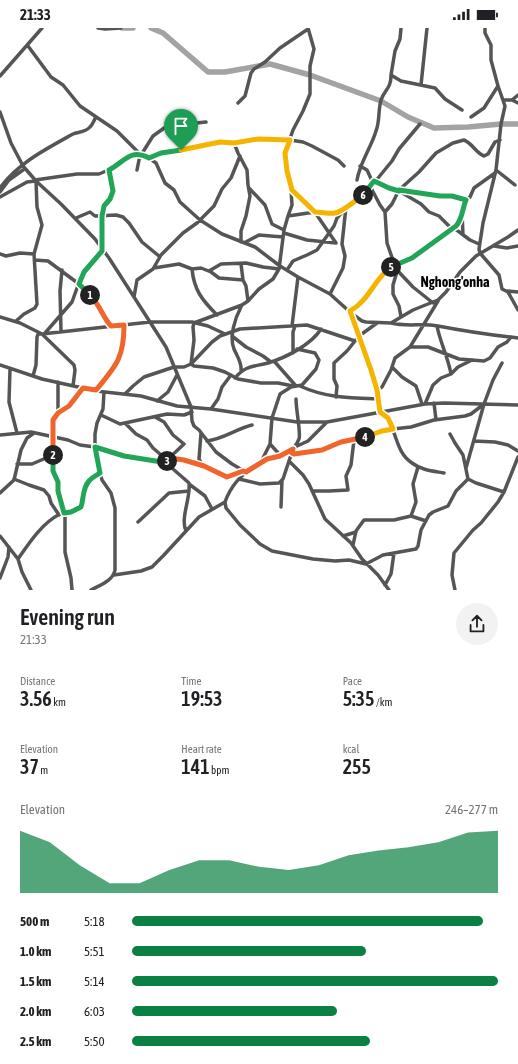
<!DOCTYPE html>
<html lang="en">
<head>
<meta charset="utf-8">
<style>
  :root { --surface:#fff; --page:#f2f2f2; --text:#202124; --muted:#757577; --accent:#0b8043 }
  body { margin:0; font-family:"Asap Condensed",sans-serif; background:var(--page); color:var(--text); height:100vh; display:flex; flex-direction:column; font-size:15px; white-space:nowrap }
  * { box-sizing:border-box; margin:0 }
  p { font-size:13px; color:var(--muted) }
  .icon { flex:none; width:22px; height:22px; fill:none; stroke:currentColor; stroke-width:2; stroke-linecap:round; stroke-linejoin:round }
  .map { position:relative; height:562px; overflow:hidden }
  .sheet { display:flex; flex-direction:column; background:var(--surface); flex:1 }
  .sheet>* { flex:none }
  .pin { position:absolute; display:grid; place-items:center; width:34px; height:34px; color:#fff; margin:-41px -17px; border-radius:50% 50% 50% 0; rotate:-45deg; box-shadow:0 0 4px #0007 }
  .pin .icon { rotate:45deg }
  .km { position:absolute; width:20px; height:20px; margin:-10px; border-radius:50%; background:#222; color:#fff; font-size:11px; line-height:20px; text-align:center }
  .round { display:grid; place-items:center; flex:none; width:42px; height:42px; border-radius:21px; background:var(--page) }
  .head { display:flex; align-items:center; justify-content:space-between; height:68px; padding:0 20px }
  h1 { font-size:22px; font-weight:600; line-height:30px }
  .metrics { display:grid; grid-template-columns:repeat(3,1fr); gap:6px; height:68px; padding:4px 20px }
  .metrics div { display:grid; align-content:center }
  .metrics b { font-size:20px; font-weight:600 }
  .metrics small { font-size:11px; font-weight:400 }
  .metrics p { font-size:11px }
  .chart { height:112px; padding:8px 20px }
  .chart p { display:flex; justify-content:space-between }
  .chart svg { width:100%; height:72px; margin-top:4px; fill:var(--accent); opacity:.7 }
  ul { padding:0 20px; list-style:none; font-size:13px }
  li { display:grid; grid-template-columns:64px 48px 1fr; align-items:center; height:30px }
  li i { height:10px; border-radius:5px; background:var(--accent) }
  .status { display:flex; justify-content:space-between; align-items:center; height:28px; padding:0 20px; background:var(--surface); direction:ltr }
  .status svg { height:11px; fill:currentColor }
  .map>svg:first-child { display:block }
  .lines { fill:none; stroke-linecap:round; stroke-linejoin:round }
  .river { stroke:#a3a3a3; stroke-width:5.5 }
  .minor { stroke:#555; stroke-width:3.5 }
  .split-1-casing { stroke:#fff; stroke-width:8 }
  .split-2-casing { stroke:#fff; stroke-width:8 }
  .split-3-casing { stroke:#fff; stroke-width:8 }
  .split-4-casing { stroke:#fff; stroke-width:8 }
  .split-5-casing { stroke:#fff; stroke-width:8 }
  .split-6-casing { stroke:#fff; stroke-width:8 }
  .split-7-casing { stroke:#fff; stroke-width:8 }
  .split-1 { stroke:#22a559; stroke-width:5 }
  .split-2 { stroke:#f0652b; stroke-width:5 }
  .split-3 { stroke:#22a559; stroke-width:5 }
  .split-4 { stroke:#f0652b; stroke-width:5 }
  .split-5 { stroke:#f5b400; stroke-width:5 }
  .split-6 { stroke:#22a559; stroke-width:5 }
  .split-7 { stroke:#f5b400; stroke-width:5 }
  .labels { text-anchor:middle; stroke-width:3; stroke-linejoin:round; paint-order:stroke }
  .quarter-label { font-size:14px; font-weight:bold; fill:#000; stroke:#fff }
</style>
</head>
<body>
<div class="status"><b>21:33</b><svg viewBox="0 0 49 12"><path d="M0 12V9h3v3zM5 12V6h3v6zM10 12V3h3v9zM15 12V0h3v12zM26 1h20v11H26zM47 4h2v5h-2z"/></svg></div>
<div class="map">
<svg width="518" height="562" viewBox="0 0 518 562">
  <rect width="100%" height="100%" fill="#fff"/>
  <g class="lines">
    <!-- river -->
    <path class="river" d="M122,0H133
      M151,0L163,5L208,44H225L270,36L310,47L381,73L408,89L434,100L468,99L501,96H518"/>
    <!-- minor -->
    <path class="minor" d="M98,0L105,1L121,0
      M401,0L400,11L395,23L391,47L401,53L435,60L445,71L462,82
      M485,0V5L491,17V32L498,58L505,78L501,96L496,142L483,195L479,221L480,225L499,247L502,261L508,264L518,282
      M28,18L51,49L63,57L80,78L117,103L141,127L153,108L167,98L206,94
      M0,48L42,0
      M421,57L427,0
      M504,72H512L518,67
      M512,72L518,75
      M238,75L245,68L251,45L254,41L265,34L280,20L308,1
      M0,84L11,115L23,138L36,153L61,176L95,211L109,230L166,319L191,379L192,393L194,398L199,402L216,424L232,436L246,444
      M471,89L484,80L498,58
      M234,115L238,125L247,142L248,157L250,168L246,188L241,203V214
      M149,130L161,125L175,123L217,115H234L258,111L290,112L303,114L312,118L338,132L344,138
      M360,138L367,142L373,155
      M137,142L140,127
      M496,142L515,157
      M35,152L77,146H99L118,138L129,127L136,126L146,128L156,135L165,155L174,162L180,174L200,192L222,206L255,219L280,238L298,249L330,266L351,285L362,293L366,294L391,295L413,282L438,272L446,264L460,244L476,228L508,209L518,202
      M357,152C360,134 371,120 376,103C380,93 378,82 381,72C385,61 391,61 391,47
      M374,153L389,160L399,163L421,176L429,184L439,188L450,199L458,203L470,212L479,216
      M370,158L380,177L385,184L387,215L396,241V247L393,257V266L399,278L401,289
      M0,160C18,135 46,121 73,106C78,104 86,104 90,99C93,96 94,92 96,89
      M249,160L265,177L272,196L284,202
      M291,162L312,180L336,215
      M399,162L440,168H452L466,172L470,169L474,160L495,145
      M0,164L9,152L23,142
      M0,169L27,154L36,153L37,179L42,197L34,226L37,276L35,280L24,286L16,293
      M385,184L392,176L399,162L419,144L436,125L453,115L464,112C472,115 476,125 484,128L488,126L495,114L500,112
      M288,188L315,184L333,185L344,182
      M76,190L90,184L95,188L116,187L123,189L129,195L142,214L159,228
      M284,205L307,212L336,215
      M463,207L462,184L466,172
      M244,215L259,207L283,209
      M494,218L507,220L518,218
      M0,226L6,228L20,225L34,226
      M35,232L48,233L79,256L96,273L106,293L111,298
      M241,236L243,252L246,258L248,273
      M154,240L179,236L192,241L201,240L211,244L219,250L243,252
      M192,241C194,262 202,272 217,287
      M396,241L413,259L433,275
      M287,242L293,233L307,227L317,222L334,198L337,190L344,182L349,176L365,166L392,133L399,121L420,96
      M209,243L221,236L246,235L263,239L279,241
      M507,263L518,264
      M330,266L343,240L345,228L342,216L346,179
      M134,269L137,252L153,241L161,227L183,205L197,195L214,178L222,161L231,150L240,128
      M241,279C235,290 229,309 234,321C237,328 242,335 241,342
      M350,283L356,280L366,269L379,249L388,241L412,230L452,201L462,191
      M352,286L377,362L380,384C398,396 393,423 412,435C421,442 433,443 444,445
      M0,289L20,295L42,306L74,337L75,342L73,358
      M391,295C406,299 422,295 438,298C464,303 491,307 518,310
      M292,298L298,249
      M437,298C440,314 448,329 451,346
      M61,303L60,263L62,242
      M45,305L72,274L81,249L102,223V188L104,179L110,171L113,163L109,142
      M232,308L246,319L263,328L271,334
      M410,319H428L459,331L484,333L490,330L498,319L507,314L511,309
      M293,325V304L295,298
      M274,333L296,358
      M0,337L42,351L96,363L141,368L177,378L211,381L297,394H327L425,376L444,375L518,377
      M393,340L402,349L416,358L422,376
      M10,341L9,374L17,405
      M33,348L36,337L37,309L38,306H42L150,294H192L208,298L225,306
      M235,350C246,337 253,339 268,335C285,330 311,317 321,301
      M293,358L278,355H261L238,351L225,344L213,340L194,338L191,336L194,312L193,299L194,295L242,277L248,273L259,261L273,251L279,241L284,202L288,188L292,177L291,162L287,143L285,125L293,102L303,83L310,66V38L314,21L308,0
      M300,358C326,370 350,370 379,371
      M377,362L382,359L391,342L395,330L410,319L438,273
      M96,363L115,340L124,317V297
      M125,366L133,358L144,349L174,339H184L191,336L212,314L220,308L240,301L307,297L355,313
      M336,369L337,358L334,351V335L347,323L359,308L377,295
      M296,371C296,382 301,405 299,411C292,428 280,425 267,431C248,440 232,454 225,474L226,480L240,497L260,516L272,523L313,531L335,533L349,532L366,536L383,527L416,521L418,518L421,502L429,487L433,484L448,478L456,463L468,451
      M157,373L168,364L177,347
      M434,375L436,392
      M425,376L433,357L441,350L451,346L458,339L472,332
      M211,381L218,371L222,359L231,347
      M58,385V354
      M101,387L120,396L167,386L184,387L192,384
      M126,396L136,406L147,412L153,420L160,426L165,434L189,455C191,470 180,490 186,503
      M201,405L199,431L203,438L225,449L243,443
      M450,406L455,415L463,427L468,451L476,455L504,464
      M0,407L31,404L68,412L80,417L95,419L124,428L165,434L184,416L173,407L164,394L155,389
      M207,413C223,411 236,401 252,397
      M474,413L495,414L508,417L518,423
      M270,416L280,427
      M295,419L308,413L327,394
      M292,424L289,433L303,447L309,456L325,491L351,515L362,531L378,547L389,562
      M292,425L294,426L326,421L341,414L363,410L384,402L411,399L434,392L465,388L471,386L484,376
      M170,430L203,438
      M261,434L270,416L272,390L280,366L291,359L302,357L316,341L319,332L315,325L297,321
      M17,436H32L53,427
      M466,440L484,376L493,352L502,335
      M14,451L29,457L44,462L49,468L51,475L59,487
      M239,451L260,456L279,455L283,451L289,433
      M189,456L205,468L212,481
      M312,463H329L348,462L346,448L351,437L354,412
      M0,465L14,452L21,422L27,410L34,405
      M281,479L282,452
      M411,488L416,474L413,456L418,439
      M138,494L169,465L189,463
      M0,508L18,531L22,544L31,562
      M343,508L356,504
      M353,517L356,503L364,492H394L411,488L426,493
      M18,531C29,515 42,495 60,486C66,483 74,483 81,479C84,470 82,461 89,453C92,449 96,448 100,445
      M114,547L141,543L152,539L163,528L199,489L225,474
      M0,550L8,529L9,519
      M385,557L391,546L394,525
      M72,562L71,550L65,524V489L58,463V454L53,441V409L52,398L53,392L58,385L69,378L83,360
      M91,562C100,557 113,553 115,542V480L111,465L102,452L100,445L95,419V406L97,395L103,381L104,364
      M455,562L452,547L454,525L473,502L481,495L498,474L504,464L518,429"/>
  </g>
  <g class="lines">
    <defs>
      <path id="split-1" d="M90,267L79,256L84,244L102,223V188L104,178L110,171L113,163L109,142C125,134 129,120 149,130L161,125L181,122"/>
      <path id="split-2" d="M53,427V392L58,385L69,378L83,360L96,362C116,338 124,330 124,297L111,298C102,288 100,277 90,267"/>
      <path id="split-3" d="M53,427V443L58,454V463L64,485L71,484L81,479C84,470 82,461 89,453C92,449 96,448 100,445L95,419L124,428L162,434L167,433"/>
      <path id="split-4" d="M167,433L170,430L184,432L204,438L227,449L243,443L246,444L267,431L280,428L293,421L292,425L294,426L322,422L341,414L365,409"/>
      <path id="split-5" d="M365,409L382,403L393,401L388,390L380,384L377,362L371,342L350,283C369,273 374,251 391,239"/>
      <path id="split-6" d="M363,167L374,153L389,160L399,163V162L440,168H452L466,172C462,181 463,190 456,198L412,230L391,239"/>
      <path id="split-7" d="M181,122L220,114L234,115L258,111L290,112L285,125L287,143L292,162L315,184C322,184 329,186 335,185C341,184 358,171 363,167"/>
    </defs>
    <!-- split-1 casing -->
    <use href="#split-1" class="split-1-casing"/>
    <!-- split-2 casing -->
    <use href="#split-2" class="split-2-casing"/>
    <!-- split-3 casing -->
    <use href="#split-3" class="split-3-casing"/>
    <!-- split-4 casing -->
    <use href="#split-4" class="split-4-casing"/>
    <!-- split-5 casing -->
    <use href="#split-5" class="split-5-casing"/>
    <!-- split-6 casing -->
    <use href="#split-6" class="split-6-casing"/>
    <!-- split-7 casing -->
    <use href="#split-7" class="split-7-casing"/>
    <!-- split-1 -->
    <use href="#split-1" class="split-1"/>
    <!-- split-2 -->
    <use href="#split-2" class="split-2"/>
    <!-- split-3 -->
    <use href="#split-3" class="split-3"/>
    <!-- split-4 -->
    <use href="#split-4" class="split-4"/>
    <!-- split-5 -->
    <use href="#split-5" class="split-5"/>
    <!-- split-6 -->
    <use href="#split-6" class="split-6"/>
    <!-- split-7 -->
    <use href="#split-7" class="split-7"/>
  </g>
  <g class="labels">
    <!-- quarter labels -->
    <g class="quarter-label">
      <text x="455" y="259">Nghong'onha</text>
    </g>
  </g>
</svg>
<div class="pin" style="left:181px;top:122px;background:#1e9e55"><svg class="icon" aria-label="arrive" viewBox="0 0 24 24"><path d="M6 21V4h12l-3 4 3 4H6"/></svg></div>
<b class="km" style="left:90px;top:267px">1</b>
<b class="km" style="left:53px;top:427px">2</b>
<b class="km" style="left:167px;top:433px">3</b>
<b class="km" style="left:365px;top:409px">4</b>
<b class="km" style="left:391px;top:239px">5</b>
<b class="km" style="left:363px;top:167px">6</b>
</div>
<section class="sheet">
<div class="head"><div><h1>Evening run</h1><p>21:33</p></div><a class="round"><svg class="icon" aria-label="share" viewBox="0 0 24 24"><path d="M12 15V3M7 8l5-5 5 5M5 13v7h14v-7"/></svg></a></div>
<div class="metrics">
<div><p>Distance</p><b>3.56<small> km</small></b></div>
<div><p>Time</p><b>19:53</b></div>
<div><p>Pace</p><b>5:35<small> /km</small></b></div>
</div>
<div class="metrics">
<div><p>Elevation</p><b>37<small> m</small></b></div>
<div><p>Heart rate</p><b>141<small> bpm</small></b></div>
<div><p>kcal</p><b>255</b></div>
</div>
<div class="chart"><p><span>Elevation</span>246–277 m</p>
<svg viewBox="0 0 160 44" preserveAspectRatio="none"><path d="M0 44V6L10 13L20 27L30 38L40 38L50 30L60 24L70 24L80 28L90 30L100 27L110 21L120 18L130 16L140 13L150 7L160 6V44z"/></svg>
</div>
<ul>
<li><b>500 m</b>5:18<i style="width:96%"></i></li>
<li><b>1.0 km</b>5:51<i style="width:64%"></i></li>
<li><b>1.5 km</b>5:14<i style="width:100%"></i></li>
<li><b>2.0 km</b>6:03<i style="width:56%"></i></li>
<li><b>2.5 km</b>5:50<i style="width:65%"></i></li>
</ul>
</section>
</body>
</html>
